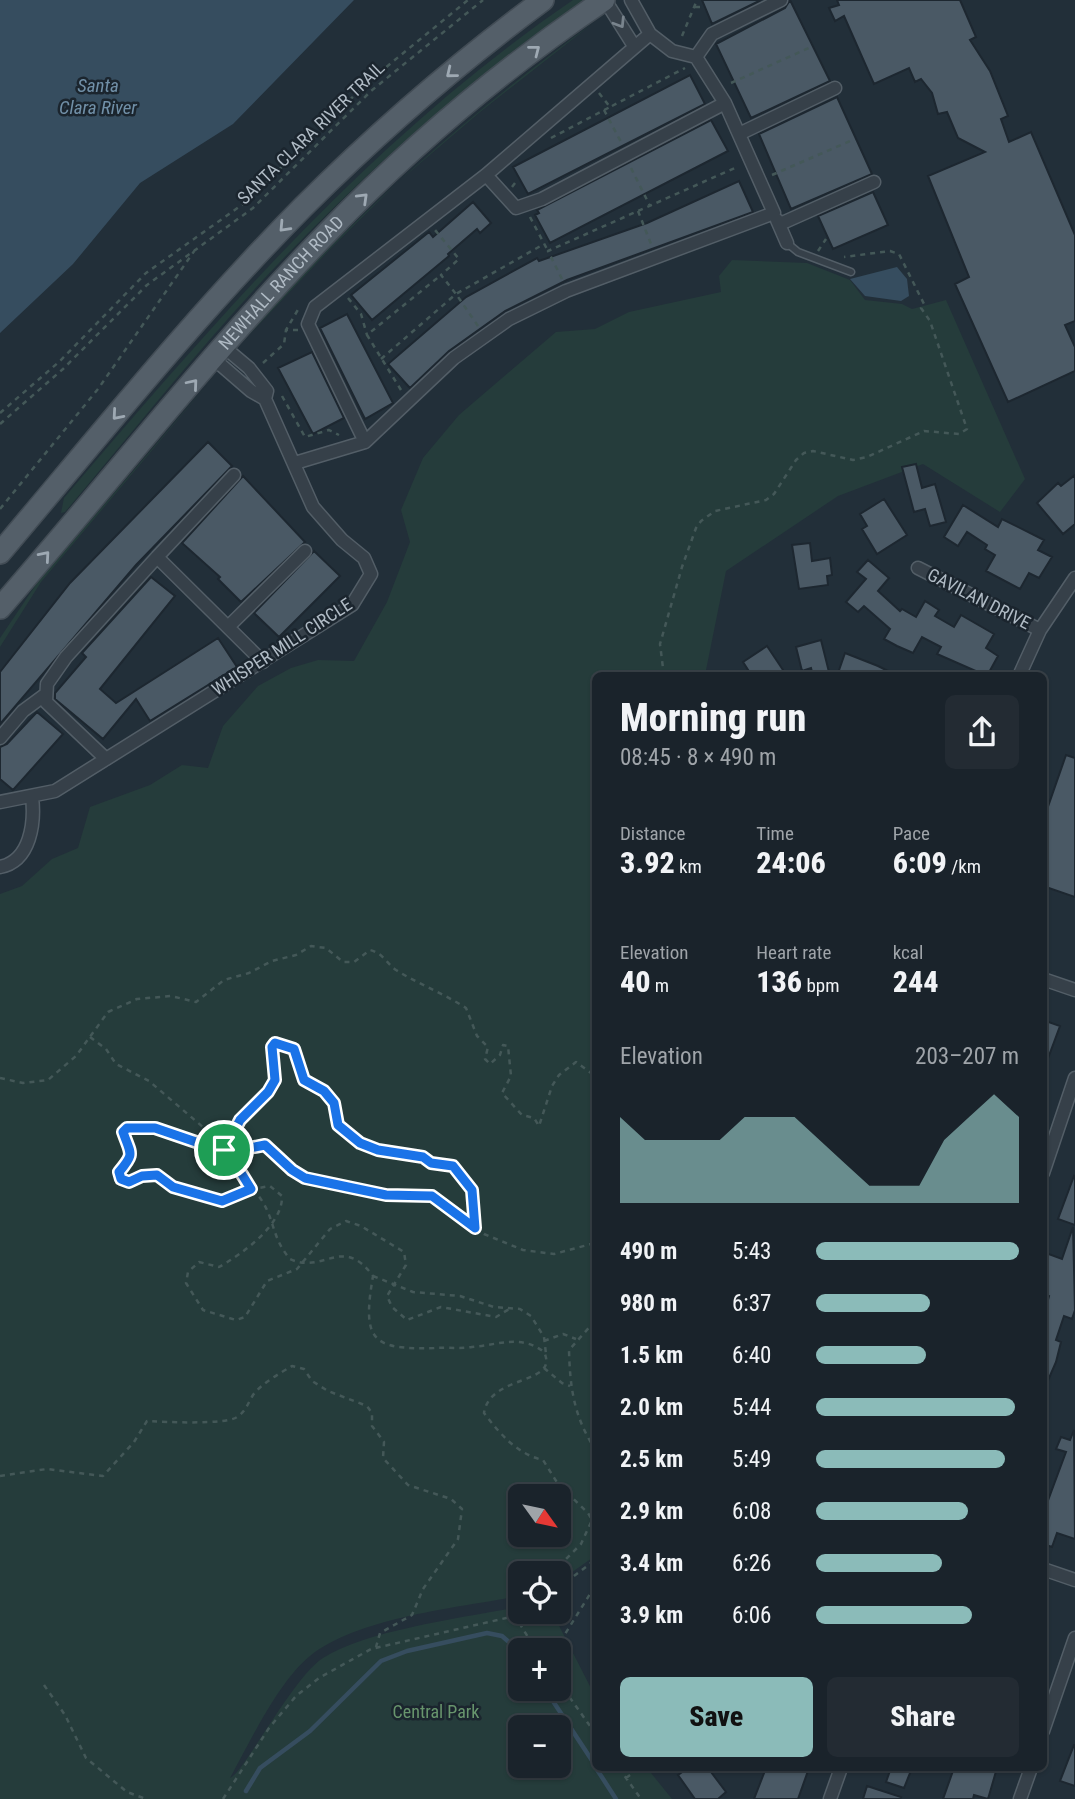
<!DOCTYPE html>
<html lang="en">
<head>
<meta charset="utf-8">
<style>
  :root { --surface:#1a232b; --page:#232b33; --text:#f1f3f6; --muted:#9fa4a9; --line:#384047; --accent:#8bbbb9 }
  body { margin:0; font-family:"Roboto Condensed",sans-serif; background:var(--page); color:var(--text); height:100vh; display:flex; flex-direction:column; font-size:26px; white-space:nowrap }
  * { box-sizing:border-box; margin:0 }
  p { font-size:23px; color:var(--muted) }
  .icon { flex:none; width:38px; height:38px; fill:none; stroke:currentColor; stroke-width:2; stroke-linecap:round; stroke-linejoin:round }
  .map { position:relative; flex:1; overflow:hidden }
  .details { position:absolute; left:592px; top:672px; width:455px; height:1099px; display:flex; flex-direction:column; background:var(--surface); border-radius:10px; box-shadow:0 2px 5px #0004,0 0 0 2px var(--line) }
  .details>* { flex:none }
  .needle { width:46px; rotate:123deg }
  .tools { position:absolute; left:508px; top:1484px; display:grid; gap:14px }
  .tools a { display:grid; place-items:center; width:63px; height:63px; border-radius:10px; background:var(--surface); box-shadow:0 2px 5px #0004,0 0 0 2px var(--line); font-size:35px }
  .pin { position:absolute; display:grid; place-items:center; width:60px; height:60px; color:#fff; margin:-30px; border:4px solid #fff; border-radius:50%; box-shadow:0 2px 7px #0007 }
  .round { display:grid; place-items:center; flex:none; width:74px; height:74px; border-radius:10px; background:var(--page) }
  .overview { display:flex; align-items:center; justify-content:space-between; height:119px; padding:0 28px }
  h1 { font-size:38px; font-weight:800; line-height:52px }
  .metrics { display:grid; grid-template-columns:repeat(3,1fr); gap:10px; height:119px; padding:7px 28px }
  .metrics div { display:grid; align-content:center }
  .metrics b { font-size:30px; font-weight:800 }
  .metrics small { font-size:19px; font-weight:400 }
  .metrics p { font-size:19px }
  .chart { height:196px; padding:14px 28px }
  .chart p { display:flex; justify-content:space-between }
  .chart svg { width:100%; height:126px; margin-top:7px; fill:var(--accent); opacity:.7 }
  .cta { display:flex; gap:14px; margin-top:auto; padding:14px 28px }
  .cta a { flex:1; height:80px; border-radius:10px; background:var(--accent); color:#111; font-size:28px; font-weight:800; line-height:80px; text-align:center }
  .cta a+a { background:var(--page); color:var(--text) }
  ul { padding:0 28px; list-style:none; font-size:23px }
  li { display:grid; grid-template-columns:112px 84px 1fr; align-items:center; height:52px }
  li i { height:18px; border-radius:9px; background:var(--accent) }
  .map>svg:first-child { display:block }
  .green { fill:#253c3b; fill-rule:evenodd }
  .water { fill:#364d5f }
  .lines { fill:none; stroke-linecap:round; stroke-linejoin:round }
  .stream { stroke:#364d5f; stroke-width:4.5 }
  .building { fill:#4a5965; stroke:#1d2730; stroke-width:2 }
  .lane-casing { stroke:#535e67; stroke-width:9 }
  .street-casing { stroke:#535e67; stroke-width:15 }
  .primary-casing { stroke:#424c55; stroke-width:24 }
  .path { stroke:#445858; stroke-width:2.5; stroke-dasharray:5 5; stroke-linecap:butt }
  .lane { stroke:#364049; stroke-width:6 }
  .street { stroke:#364049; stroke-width:12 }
  .primary { stroke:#545f69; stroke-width:21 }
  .oneway { stroke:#79848d }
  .oneway2 { stroke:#9ea9b3 }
  .route-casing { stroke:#fff; stroke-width:14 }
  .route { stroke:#1a73e8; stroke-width:9 }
  .labels { text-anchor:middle; stroke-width:5; stroke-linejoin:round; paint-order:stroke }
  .street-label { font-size:18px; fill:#b0bbc5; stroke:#1b252e }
  .park-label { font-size:18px; fill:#68956d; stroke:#1b252e }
  .water-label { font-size:19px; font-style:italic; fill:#7190a8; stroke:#1b252e }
</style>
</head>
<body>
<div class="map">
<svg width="1075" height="1799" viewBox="0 0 1075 1799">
  <rect width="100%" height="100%" fill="#222f39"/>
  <!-- green -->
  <path class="green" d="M573,0H584C473,76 372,166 279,263C204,342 135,429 65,512L61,513L64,498L75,485C226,308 379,132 573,0Z
    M593,23L480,112L398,182L332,247L248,336C351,217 466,116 593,23Z
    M732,260L807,263L850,280L865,300L902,304L912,309L946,300L1025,479L1000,512L923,464L838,496L726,571L705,675L595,676V1556L558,1582V1573H520V1596C458,1608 359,1617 310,1656C278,1682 250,1742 230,1778C244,1773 292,1678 323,1658C367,1630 467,1617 520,1607V1612H552L595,1696V1768H647L672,1799H0V894L22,886L52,859L78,848L90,807L150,785L182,765L208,768L223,726L258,686L291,668L318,660L354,661L387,602L410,542L401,510L423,458L459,415L556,332L595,329L629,312L721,292L719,276ZM520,1496H558V1535H520ZM520,1650H558V1689H520ZM520,1727H558V1766H520Z
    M207,385L41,582L0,647V638L37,583Z"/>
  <!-- water -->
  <path class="water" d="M0,0H354L233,124L140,183L73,264L0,333Z
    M897,267L907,279L909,296L901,301L865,296L850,279Z"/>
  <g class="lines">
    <!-- stream -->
    <path class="stream" d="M545,1689L595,1765
      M596,1768L616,1799
      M246,1791L260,1768L310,1731L381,1661L407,1651L487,1633L502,1636L520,1652"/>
  </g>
  <!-- building -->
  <path class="building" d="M702,0H761L712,24Z
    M790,0L830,81L751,118L716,44L785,8Z
    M837,0H960L976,37L970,40L990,71L1008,116L1001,119L1009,142L1031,132L1075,235V321L1065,325L1075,347V371L1008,402L955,284L969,277L928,176L985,152L958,138L947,112L938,114L932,93L921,79L915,82L909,68L874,84L844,16L835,21L829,8L839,5Z
    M690,75L705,104L528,194L513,167Z
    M837,97L872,174L791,209L759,134Z
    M711,120L728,151L550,243L535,215L539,213L537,210Z
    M739,181L753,212L567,280L505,311L449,351L410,388L388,364L466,297L537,258L539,261L647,223Z
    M873,192L888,225L833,249L818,216Z
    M473,202L491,223L480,233L477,229L448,254L449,256L372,320L351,295L429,232L433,237Z
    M347,314L393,403L365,419L320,328Z
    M312,352L344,418L313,434L278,368Z
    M208,442L232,466L136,565L0,724V672L70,583Z
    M916,464L922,488L935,484L946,522L930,526L925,509L914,512L902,467Z
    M1075,475V524L1063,534L1037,503L1058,483L1061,486Z
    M243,476L305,542L241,602L218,579L220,577L182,543Z
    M884,499L907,535L877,554L862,529L867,526L860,514Z
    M963,505L998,527L1002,519L1044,540L1038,550L1052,557L1039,578L1029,573L1020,589L986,571L995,555L985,549L987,545L967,532L958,546L944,537Z
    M810,543L812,561L830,558L832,575L827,576L828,585L799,589L792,545Z
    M314,551L340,576L279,637L254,613Z
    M868,560L889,578L878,591L900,611L902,609L916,617L925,601L939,610L935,616L954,627L961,615L994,634L986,648L998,656L987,676L937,654L941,647L922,637L913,653L897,646L884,639L890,629L864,606L858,612L846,602L866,579L857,572Z
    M151,577L175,596L100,689L116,703L218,638L237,667L150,721L136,699L103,739L55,699V693L86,657L82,653Z
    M821,640L830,676H813L811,668L802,671L796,647Z
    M767,646L787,676H752L743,662Z
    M845,653L878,666L898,676H837Z
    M37,712L63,734L13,790L0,779V747L7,744Z
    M1066,755L1075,758V897L1043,886V821Z
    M1043,1020L1060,1026L1044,1069H1043Z
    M1074,1176L1075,1177V1225L1058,1219Z
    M1073,1227L1075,1310L1072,1319L1064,1316L1056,1340L1061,1342L1056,1362L1043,1392V1319L1049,1296L1043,1293V1262L1046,1253L1062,1259Z
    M1074,1430L1075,1539L1057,1533L1052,1547L1043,1544V1514L1066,1452L1056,1449L1061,1437L1070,1440Z
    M1074,1745H1075V1786L1060,1781Z
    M688,1768H708L726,1792L718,1799H695L678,1775Z
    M766,1768H809L798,1799H754Z
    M891,1768H912L904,1788L886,1782Z
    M954,1768H997L988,1799L974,1795L973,1799H943Z
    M867,1786L901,1797L900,1799H863Z"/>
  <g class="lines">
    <defs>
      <path id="lane" d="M787,243L798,252L851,272"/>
      <path id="street" d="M605,0L634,46
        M631,0L650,34
        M696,57L712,34L781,0
        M739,134L835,88
        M486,175L516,208L542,199L725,103
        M777,220L787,243
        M780,224L874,182
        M214,359L251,391L265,399
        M295,463L365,442L454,358L509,319L566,291L774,213L725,103L696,57L672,51L650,34L486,175L315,307L308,324L365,442
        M157,557L234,475
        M918,568L1040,630
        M229,626L305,551
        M1019,676L1040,630L1075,578
        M0,738L23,711L46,694
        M106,759L46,702L47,684L66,657L157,557L263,662
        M0,802L55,791L352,605L371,574L364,558L342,540L313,507L265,399L267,391L249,368L224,347
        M0,867C31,861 35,822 32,797
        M1043,979L1075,990
        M1043,1173L1075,1078
        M1043,1569L1075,1580
        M1043,1731L1075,1638
        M830,1799L841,1768
        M1020,1799L1031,1768"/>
      <g id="primary">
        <path d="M0,553C99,436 195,316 303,207C378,132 458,63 543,0"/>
        <path id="s1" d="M0,608C109,483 212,351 328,232C411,146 505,67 604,0"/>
      </g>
    </defs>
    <!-- lane casing -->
    <use href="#lane" class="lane-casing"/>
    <!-- street casing -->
    <use href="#street" class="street-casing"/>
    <!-- primary casing -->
    <use href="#primary" class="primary-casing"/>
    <!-- path -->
    <path class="path" d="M695,7H703
      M682,36L697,0
      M731,83L811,47
      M599,93L610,107L685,68
      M604,110L621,142
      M551,138L610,107
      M631,168L650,206
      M772,175L850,141
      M512,187L518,179
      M638,211L651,244
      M530,217L548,251
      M818,251L826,239
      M562,279L548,251L737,167
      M348,298L361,314L367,335
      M478,326L456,294L544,244
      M298,330H286L299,308
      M381,359L456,294L441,275L459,259L435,230
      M263,363L284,344L286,330
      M401,390L367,335L441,275
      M282,396L305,437L329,430L339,435
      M0,413L60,361L146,273L246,202L368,82L468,0
      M0,424L63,369L147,285L253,208L371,91L483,0
      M0,509L98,389L197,247
      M664,676L660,644L682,567L696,528L701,521L715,511L766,500L774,494L796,460L804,453L813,451L853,460L867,457L924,431L959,434L967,429L930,321L921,308L924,304L899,254L890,251L844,257
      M90,1037L106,1049L116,1064L149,1081L217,1139L227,1157L235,1163
      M0,1078L23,1083L48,1080L76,1056L108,1012L137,999L171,996L196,1002L224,980L249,973L272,961L296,955L311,946L326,948L343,962H354L370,950C383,953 386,963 396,970C418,984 443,993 466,1008L477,1036L488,1047L485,1059L490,1064L500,1055L503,1045L508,1046L511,1076L502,1093L522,1115L534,1118L539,1126L552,1086L559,1075L576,1062L595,1076
      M475,1228L472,1190L453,1166L431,1163L423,1157L378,1150L360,1143L338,1125L334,1103L324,1091L304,1080L298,1055L294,1049L274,1043L272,1047L275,1080L268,1092L240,1120L222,1155L205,1156L199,1143L155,1128L124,1129C123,1153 139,1147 119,1172L125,1181L157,1175L173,1187L222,1201L247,1190L270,1186L282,1196C283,1225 242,1254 219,1267L199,1262L188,1272L186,1283L203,1310L236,1320L245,1317L267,1281L297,1269L330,1229L346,1221L361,1226L404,1252L406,1265L387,1296L392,1307L407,1320L441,1307L496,1317L511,1308
      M373,1276L413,1292L460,1296L494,1307L520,1309L531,1316L544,1337L546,1354
      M595,1321L569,1350C570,1388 574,1417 595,1449
      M544,1341L563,1334L576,1339
      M544,1368L562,1383L570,1386
      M0,1476L47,1469L103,1476L134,1442L147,1421C162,1422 226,1425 237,1417C246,1411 248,1403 253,1395C261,1384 280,1373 292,1366L304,1369L312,1381L328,1391L367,1406L372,1413V1426L384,1442L383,1458L408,1485L451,1499L462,1509L458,1539L423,1589L412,1615L380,1633L376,1647
      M552,1573L581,1544L592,1520L588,1513L558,1484L543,1460C517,1454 500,1434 484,1413C490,1374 560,1385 544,1352C521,1334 498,1345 472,1347C459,1349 446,1347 434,1348C371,1350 362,1340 373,1276C342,1234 324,1275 290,1259C273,1239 275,1224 264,1204C255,1189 242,1179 235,1163L244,1149L265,1145L292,1170L316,1182L368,1188L398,1196H432L484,1234L523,1250L554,1254L595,1243
      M558,1588L595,1560
      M526,1612L515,1616L536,1650
      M555,1650L595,1586
      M558,1681L595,1733
      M44,1685L65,1715L86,1758L127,1792L146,1799
      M619,1768L641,1799
      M626,1778L640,1768
      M223,1799L269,1728L296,1696L319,1678L371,1649L515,1616L520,1611"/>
    <!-- lane -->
    <use href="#lane" class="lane"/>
    <!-- street -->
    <use href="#street" class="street"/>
    <!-- primary -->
    <use href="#primary" class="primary"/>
  </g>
  <!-- one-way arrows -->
  <defs><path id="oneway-chevron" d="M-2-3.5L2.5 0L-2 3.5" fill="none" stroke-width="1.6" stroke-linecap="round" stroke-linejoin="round" transform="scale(1.75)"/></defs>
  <use class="oneway" href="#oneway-chevron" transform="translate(620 23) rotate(58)"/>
  <g class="oneway2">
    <use href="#oneway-chevron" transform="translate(535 50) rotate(-38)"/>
    <use href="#oneway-chevron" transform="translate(451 73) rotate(141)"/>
    <use href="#oneway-chevron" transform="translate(363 198) rotate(-44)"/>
    <use href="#oneway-chevron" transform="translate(284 227) rotate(133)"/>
    <use href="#oneway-chevron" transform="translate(193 384) rotate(-50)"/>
    <use href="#oneway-chevron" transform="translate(117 415) rotate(131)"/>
    <use href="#oneway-chevron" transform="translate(45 556) rotate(-49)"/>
  </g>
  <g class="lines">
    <defs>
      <path id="route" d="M275,1043L294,1049L304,1080L324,1091L334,1103L338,1125L360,1143L378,1150L423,1157L431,1163L453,1166L472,1190L475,1228L432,1196L386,1195L305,1178L292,1170L265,1145L244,1149L235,1163L251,1189L222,1201L173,1187L157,1175L142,1176L129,1182L121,1179L119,1172C135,1153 131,1155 123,1132L127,1128H155L199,1143L205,1156L222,1155L240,1120L268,1092L275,1080L272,1047Z"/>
    </defs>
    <!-- route casing -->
    <use href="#route" class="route-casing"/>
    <!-- route -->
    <use href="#route" class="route"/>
  </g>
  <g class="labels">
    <!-- street labels -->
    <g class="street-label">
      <text transform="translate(311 133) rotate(-44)" y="6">SANTA CLARA RIVER TRAIL</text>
      <text dy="6" stroke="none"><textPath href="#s1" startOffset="430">NEWHALL RANCH ROAD</textPath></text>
      <text transform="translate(979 599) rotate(27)" y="6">GAVILAN DRIVE</text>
      <text transform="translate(282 647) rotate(-33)" y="6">WHISPER MILL CIRCLE</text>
    </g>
    <!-- park labels -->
    <g class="park-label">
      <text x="436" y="1718">Central Park</text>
    </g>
    <!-- water labels -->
    <g class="water-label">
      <text x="98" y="92">Santa<tspan x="98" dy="22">Clara River</tspan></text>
    </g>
  </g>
</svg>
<div class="tools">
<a><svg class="needle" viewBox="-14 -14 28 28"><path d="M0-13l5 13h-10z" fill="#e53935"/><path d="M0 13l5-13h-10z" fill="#9fa4a9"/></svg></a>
<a><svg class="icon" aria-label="locate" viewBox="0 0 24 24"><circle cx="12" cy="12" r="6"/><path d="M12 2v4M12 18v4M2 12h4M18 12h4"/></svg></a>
<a>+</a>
<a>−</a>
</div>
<div class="pin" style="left:224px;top:1150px;background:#1e9e55"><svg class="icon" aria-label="arrive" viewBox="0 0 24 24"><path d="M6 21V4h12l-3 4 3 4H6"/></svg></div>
<section class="details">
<div class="overview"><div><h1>Morning run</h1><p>08:45 · 8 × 490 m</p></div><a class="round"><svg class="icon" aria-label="share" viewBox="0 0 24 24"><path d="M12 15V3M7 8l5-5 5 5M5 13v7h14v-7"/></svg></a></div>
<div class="metrics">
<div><p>Distance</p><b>3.92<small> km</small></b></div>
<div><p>Time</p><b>24:06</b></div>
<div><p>Pace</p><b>6:09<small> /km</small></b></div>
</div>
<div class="metrics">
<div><p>Elevation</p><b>40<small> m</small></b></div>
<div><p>Heart rate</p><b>136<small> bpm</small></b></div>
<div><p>kcal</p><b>244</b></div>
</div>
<div class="chart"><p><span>Elevation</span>203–207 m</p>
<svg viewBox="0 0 160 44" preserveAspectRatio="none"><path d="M0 44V14L10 22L20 22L30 22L40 22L50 14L60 14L70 14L80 22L90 30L100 38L110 38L120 38L130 22L140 14L150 6L160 14V44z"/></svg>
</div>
<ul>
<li><b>490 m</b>5:43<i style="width:100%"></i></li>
<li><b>980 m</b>6:37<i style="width:56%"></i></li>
<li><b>1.5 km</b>6:40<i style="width:54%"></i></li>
<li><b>2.0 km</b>5:44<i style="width:98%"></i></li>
<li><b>2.5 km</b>5:49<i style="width:93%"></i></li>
<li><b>2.9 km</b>6:08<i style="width:75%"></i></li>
<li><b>3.4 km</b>6:26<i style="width:62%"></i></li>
<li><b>3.9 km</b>6:06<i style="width:77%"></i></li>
</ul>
<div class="cta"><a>Save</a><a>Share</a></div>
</section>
</div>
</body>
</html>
